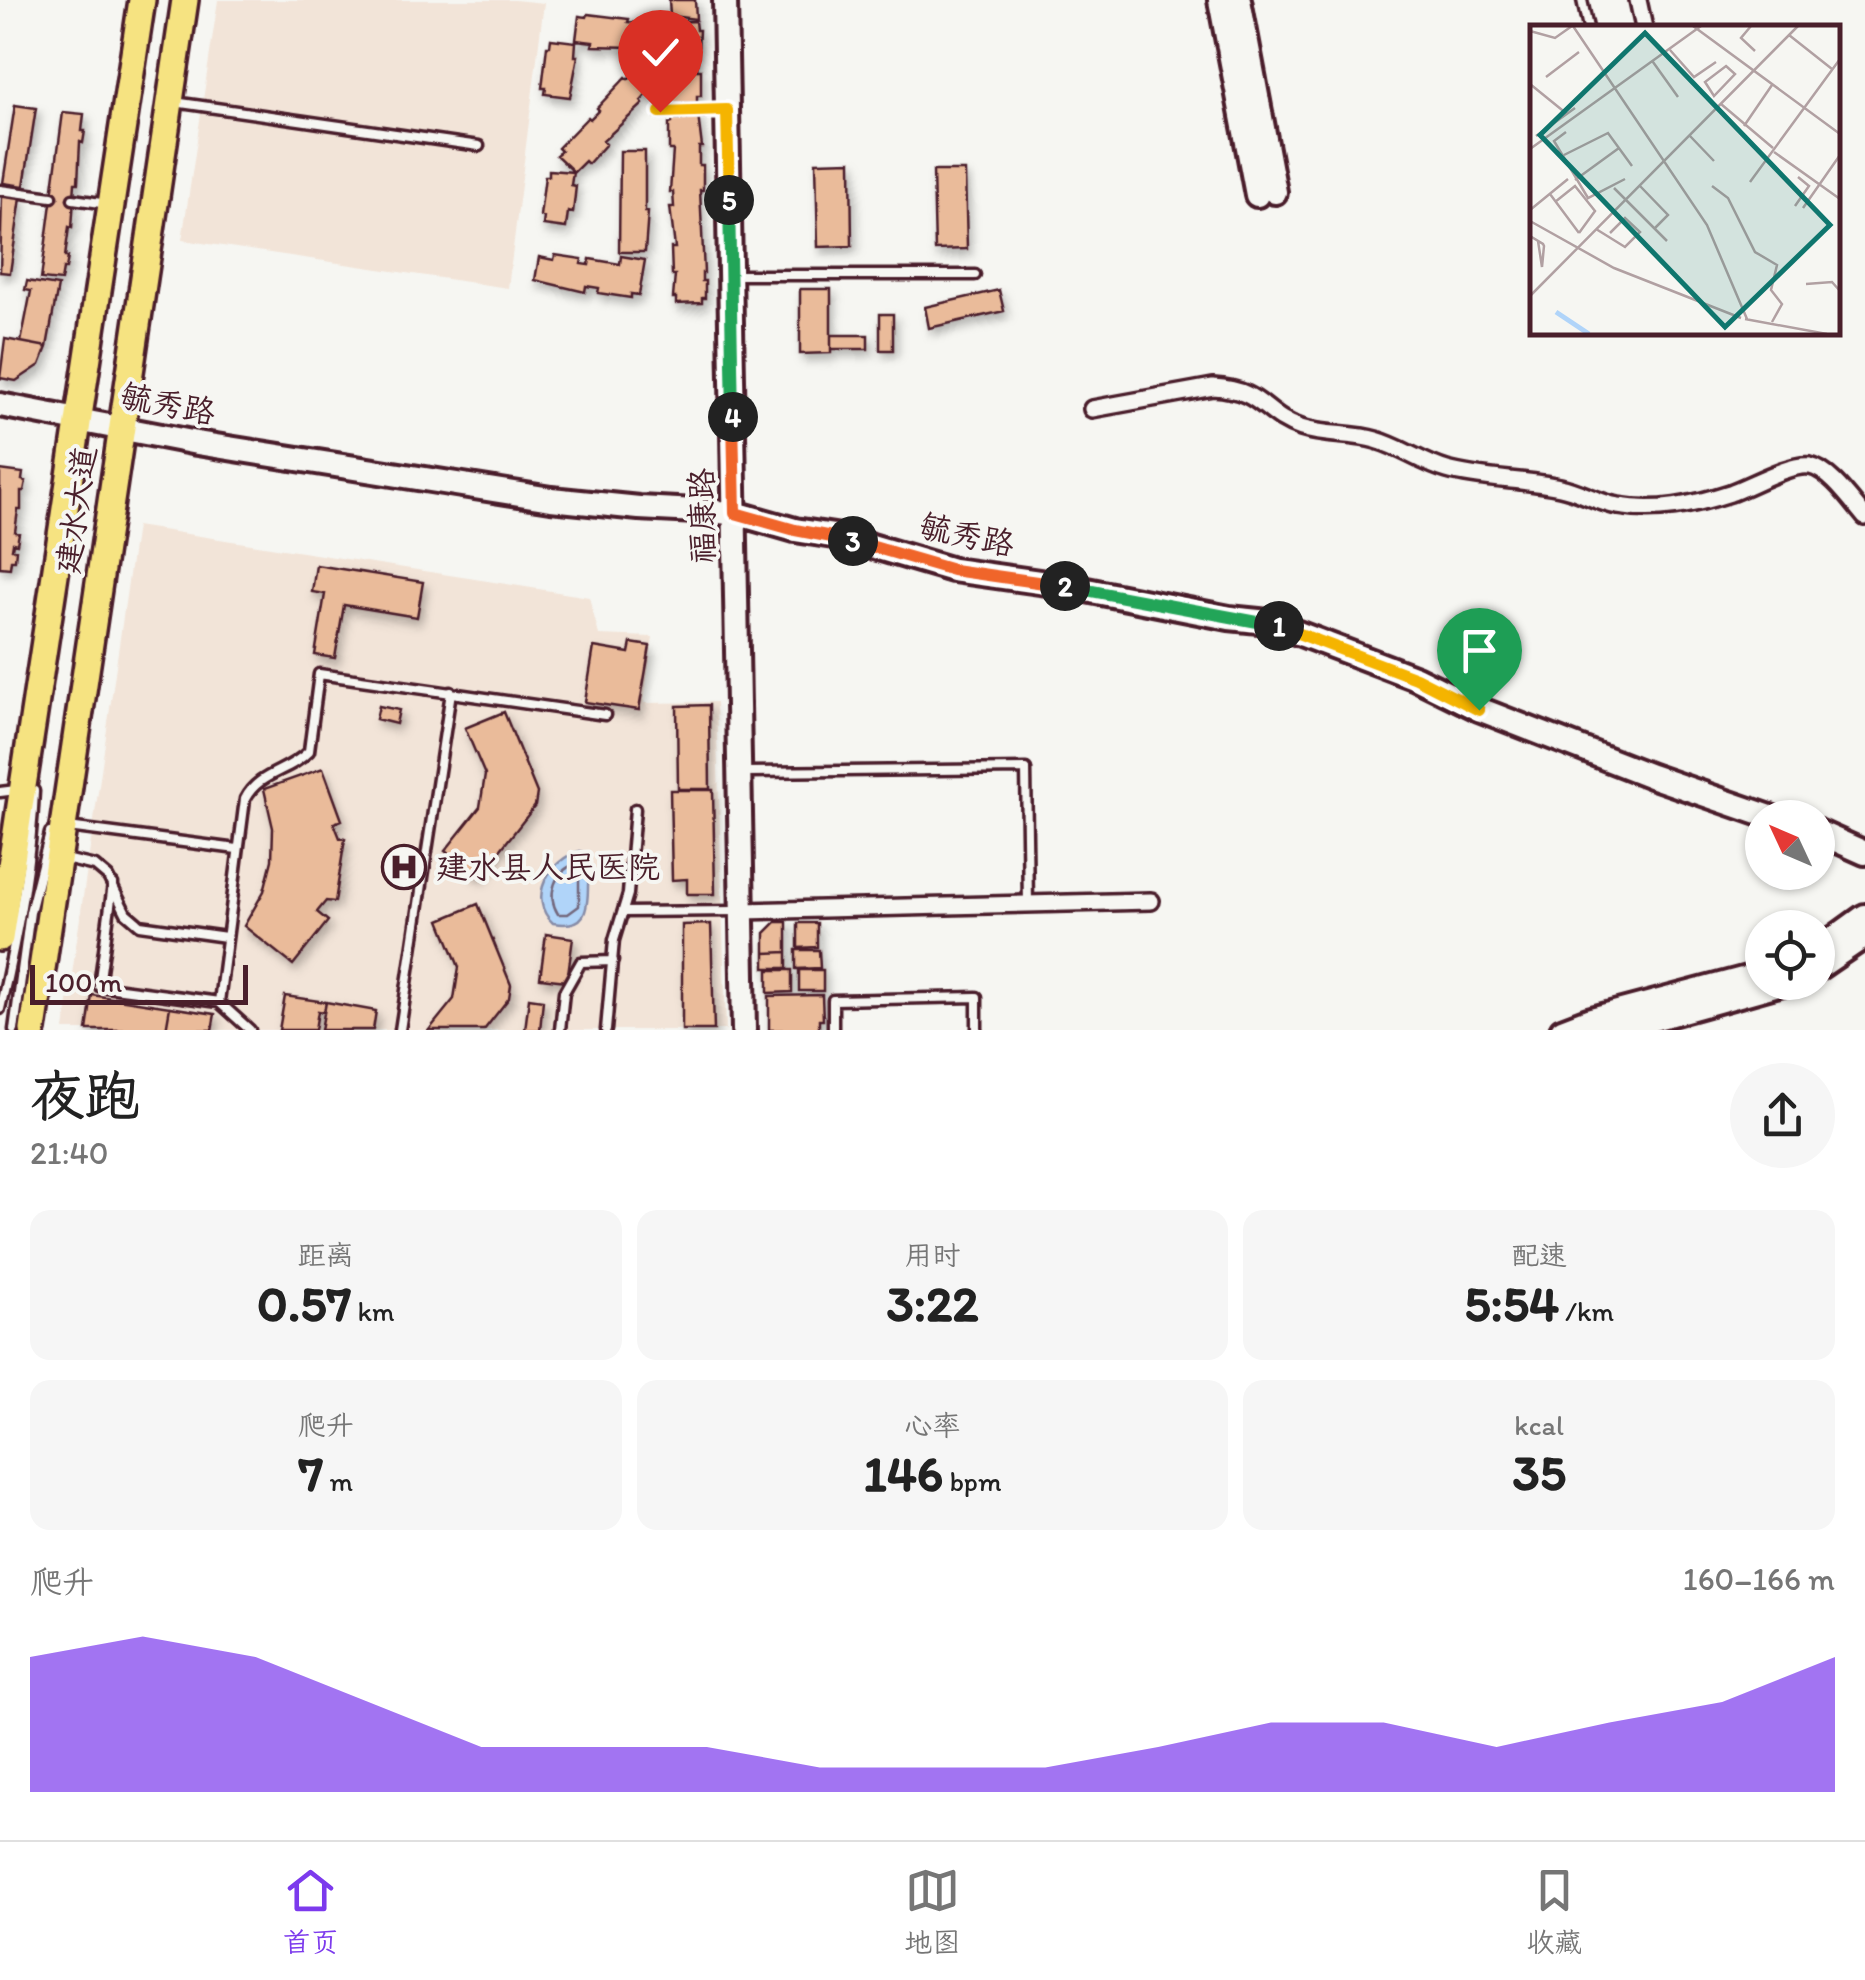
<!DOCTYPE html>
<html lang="zh">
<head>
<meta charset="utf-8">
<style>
  :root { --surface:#fff; --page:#f6f6f6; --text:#222; --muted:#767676; --line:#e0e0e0; --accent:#7c3aed }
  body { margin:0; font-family:Itim,"LXGW WenKai TC",sans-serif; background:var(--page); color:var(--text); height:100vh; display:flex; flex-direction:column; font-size:38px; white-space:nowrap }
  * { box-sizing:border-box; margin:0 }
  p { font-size:32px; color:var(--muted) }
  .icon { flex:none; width:55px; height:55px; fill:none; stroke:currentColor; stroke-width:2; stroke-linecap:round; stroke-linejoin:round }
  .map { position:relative; height:1030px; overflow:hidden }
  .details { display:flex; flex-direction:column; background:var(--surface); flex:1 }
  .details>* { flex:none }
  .needle { width:65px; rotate:314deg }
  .tools { position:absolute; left:1745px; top:800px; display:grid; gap:20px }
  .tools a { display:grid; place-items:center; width:90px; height:90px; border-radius:50%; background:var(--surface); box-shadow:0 2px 8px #0004; font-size:50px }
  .scale { position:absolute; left:30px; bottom:25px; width:218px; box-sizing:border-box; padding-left:10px; border:5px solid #4a1f2b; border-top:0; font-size:28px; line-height:35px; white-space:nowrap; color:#4a1f2b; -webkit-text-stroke:8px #f6f6f2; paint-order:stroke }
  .pin { position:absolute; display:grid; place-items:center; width:85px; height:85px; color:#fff; margin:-102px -42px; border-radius:50% 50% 50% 0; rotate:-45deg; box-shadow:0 0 10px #0007 }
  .pin .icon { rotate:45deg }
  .km { position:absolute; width:50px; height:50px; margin:-25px; border-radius:50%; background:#222; color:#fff; font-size:28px; line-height:50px; text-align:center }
  .round { display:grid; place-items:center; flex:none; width:105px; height:105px; border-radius:52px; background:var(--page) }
  .head { display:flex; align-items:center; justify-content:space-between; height:170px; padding:0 30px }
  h1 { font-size:55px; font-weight:700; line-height:75px }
  .stats { display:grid; grid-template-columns:repeat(3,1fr); gap:15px; height:170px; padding:10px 30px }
  .stats div { display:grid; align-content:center; border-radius:20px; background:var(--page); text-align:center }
  .stats b { font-size:50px; font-weight:700 }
  .stats small { font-size:28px; font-weight:400 }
  .stats p { font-size:28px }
  .chart { height:280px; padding:20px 30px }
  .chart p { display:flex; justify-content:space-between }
  .chart svg { width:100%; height:180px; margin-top:10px; fill:var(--accent); opacity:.7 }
  .tab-bar { display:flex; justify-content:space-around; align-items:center; height:140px; border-top:2px solid var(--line); background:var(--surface); font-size:28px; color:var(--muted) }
  .tab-bar a { display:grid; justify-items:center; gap:5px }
  .tab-bar .current { color:var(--accent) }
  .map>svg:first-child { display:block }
  .built { fill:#f2e4d8 }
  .water { fill:#b0d4f9; stroke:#878ca7; stroke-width:2.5 }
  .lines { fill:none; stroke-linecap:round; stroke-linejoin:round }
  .shore { stroke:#73677d; stroke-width:2.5 }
  .building { fill:#eabb9a; stroke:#4a1f2b; stroke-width:2.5; filter:url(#shadow) }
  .lane-casing { stroke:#4a1f2b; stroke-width:15 }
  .street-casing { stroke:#4a1f2b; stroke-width:22 }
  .secondary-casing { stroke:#4a1f2b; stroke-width:30 }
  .primary-casing { stroke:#4a1f2b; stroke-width:32 }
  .lane { stroke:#f6f6f2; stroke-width:8 }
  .street { stroke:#f6f6f2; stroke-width:15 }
  .secondary { stroke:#f6f6f2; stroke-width:22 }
  .primary { stroke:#f6e381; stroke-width:25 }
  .split-1-casing { stroke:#fff; stroke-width:20 }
  .split-2-casing { stroke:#fff; stroke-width:20 }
  .split-3-casing { stroke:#fff; stroke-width:20 }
  .split-4-casing { stroke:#fff; stroke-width:20 }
  .split-5-casing { stroke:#fff; stroke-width:20 }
  .split-6-casing { stroke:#fff; stroke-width:20 }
  .split-1 { stroke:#f5b400; stroke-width:12 }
  .split-2 { stroke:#22a559; stroke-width:12 }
  .split-3 { stroke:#f0652b; stroke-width:12 }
  .split-4 { stroke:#f0652b; stroke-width:12 }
  .split-5 { stroke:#22a559; stroke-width:12 }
  .split-6 { stroke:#f5b400; stroke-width:12 }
  .labels { text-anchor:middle; stroke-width:8; stroke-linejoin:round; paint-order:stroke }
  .street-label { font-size:32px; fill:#4a1f2b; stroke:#f6f6f2 }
  .poi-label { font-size:32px; fill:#4a1f2b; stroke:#f6f6f2; text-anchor:start }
  .inset-river { fill:none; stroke:#b0d4f9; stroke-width:5 }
  .inset-road { fill:none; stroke:#b1a0a2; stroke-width:2.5 }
  .view { fill:#0f766e; fill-opacity:0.15; stroke:#0f766e; stroke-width:5 }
  .inset-edge { fill:none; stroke:#4a1f2b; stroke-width:5 }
</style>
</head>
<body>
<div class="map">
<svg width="1865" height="1030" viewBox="0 0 1865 1030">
  <defs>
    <filter id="shadow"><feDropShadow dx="3.5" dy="6" stdDeviation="5" flood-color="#0004"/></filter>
  </defs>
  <rect width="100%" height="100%" fill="#f6f6f2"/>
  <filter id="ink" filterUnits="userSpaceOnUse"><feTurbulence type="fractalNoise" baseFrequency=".01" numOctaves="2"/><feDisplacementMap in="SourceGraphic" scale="20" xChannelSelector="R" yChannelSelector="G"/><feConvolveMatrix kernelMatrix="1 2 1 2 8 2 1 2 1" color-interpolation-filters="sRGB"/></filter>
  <g filter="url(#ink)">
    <!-- built -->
    <path class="built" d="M218,0H514L544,3L508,288L182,240Z
      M136,526L589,597L599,635L653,637L644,703L716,702L726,1030H64Z"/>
    <!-- water -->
    <path class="water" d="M580,851L585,853C590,864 589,874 588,885C588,911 586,929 553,923C526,898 550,859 580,851Z"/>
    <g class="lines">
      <!-- shore -->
      <path class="shore" d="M576,864L579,868V906L568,914H558C546,895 555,870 576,864Z"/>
    </g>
    <!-- building -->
    <path class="building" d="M669,0H695L696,19L670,16Z
      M588,14L629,19L628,22L636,23L633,47L592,46L593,42L576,40L579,16L587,17Z
      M695,21L696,30H699L697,70H701V96H697V104L672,105V97H669L671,57H667V30H671L670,22Z
      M551,39L576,42L575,56H578L570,97L545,94L546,88H542L547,46H550Z
      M633,74L651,90L641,101L643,104L603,141L606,144L588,164L585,161L574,172L556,155L561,151L558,148L588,117L590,119L599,110L597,108L626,77L628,79Z
      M15,105L36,108L24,186L3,183Z
      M63,112L84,114L82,131H85L83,143L80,142L78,183H75L72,228L69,227L65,257H68L66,269H63L61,281L41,279Z
      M698,115L702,147H699V165H703V190H700L704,273H702V281H705V298H702V303L676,304V298H673L675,275H672L671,248H675L670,207H674L673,192H670L673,150H669V124L672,123V116Z
      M620,151H645V212H648L645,252H619Z
      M851,161L852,246L818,247L816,162Z
      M549,170L573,172L571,185L576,186L573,213L568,212L566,228L543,225L544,217L540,216L545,176H549Z
      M933,171H965L967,249L935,250Z
      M2,195L21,198L10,273L0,272Z
      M555,255L582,259L581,264L589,265L590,259L620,264L621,256L645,260L639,295L631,294V298L598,293L599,288L586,286L585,292L535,280L539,257L554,260Z
      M27,281L58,286L47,347L21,342L31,291L25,290Z
      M800,289H831V353L800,354Z
      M999,290L1004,311L929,328L925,307Z
      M880,314H893V350H880Z
      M831,335H868V349H831Z
      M5,339L47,347L40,365L16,381L0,378Z
      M0,470L23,473L22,480L26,481L24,491H21V510H18L15,532L19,533L17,544L13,543L12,549L16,550L15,560H11L10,568L0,567Z
      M316,565L423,582L417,617L344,605L335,658L315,655L325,594L312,592Z
      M631,643L650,646L639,710L585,702L594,647L629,653Z
      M709,705L710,789H678L677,706Z
      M379,706L399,710L396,724L376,719Z
      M504,712L537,793L535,806L479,877L445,851L480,807L485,775L465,728Z
      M323,768L342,820L334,823L340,838L345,839L335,902L326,901L317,912L328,921L293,965L244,926L264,891L272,860L273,828L264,789Z
      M670,790H713L715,894H687V879L672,880Z
      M478,904L511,985L509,998L484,1030H429L454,999L459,967L440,920Z
      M776,922H787V952L765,953V933Z
      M798,923H817V947L798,948Z
      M711,924L714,1030H682V925Z
      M546,934L573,938L567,981L540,978Z
      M796,950H819L820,968L796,969Z
      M787,952V968H765V953Z
      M768,970H792V992L768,993Z
      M799,970H823V991H799Z
      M92,995L170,1007L166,1030H87Z
      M822,995L823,1020H819V1030H769V996Z
      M285,996L326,1002L324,1012L318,1011L315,1030H279Z
      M529,998L543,1000L540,1030H525Z
      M326,1002L376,1011L373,1030H321Z
      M170,1007L215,1014L212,1030H166Z"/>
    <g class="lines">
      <defs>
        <path id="lane" d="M1582,0L1588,28
          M174,102L479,146
          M660,113L725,111
          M0,190L52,197
          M73,199L108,204
          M735,275H975
          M745,772L1026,769L1028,904
          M0,792L16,790
          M68,827L237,849
          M61,858L95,866L108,877L126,913L140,925L226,937
          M113,884L99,986L219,1002L250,1030
          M623,912L738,911
          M219,1002L245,799C259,772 289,772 309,751L319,674L605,715
          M0,1009C17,937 31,864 34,791
          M14,1030L30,912L50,833
          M400,1030L451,692
          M560,1030L564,992L581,962L613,961
          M606,1030L614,940L628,894L635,809
          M833,1030V1000L977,997V1030"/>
        <path id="street" d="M1638,0L1644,28
          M1092,409L1213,387C1264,390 1262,415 1301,428C1325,436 1352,433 1376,440C1401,447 1422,463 1447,470C1483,480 1523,479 1560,487C1580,491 1598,503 1618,506C1657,513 1693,505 1730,493C1750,486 1790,463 1810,466C1830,470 1852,502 1865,517
          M742,911L1151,901"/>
        <path id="secondary" d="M725,0L744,1030
          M1220,0L1257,195
          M1239,0L1275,192
          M0,405L197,443L551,499L639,508L735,513L795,530L841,537L953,570L1061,585L1229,618L1269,622L1416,678L1479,709L1651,776L1773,818
          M1818,832L1865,853
          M1818,950L1865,916
          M1818,968L1865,936
          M1562,1030L1588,1020L1762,974
          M1614,1030L1786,982"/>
        <path id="primary" d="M0,938L142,0
          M33,1030L185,0"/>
      </defs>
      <!-- lane casing -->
      <use href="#lane" class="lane-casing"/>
      <!-- street casing -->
      <use href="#street" class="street-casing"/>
      <!-- secondary casing -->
      <use href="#secondary" class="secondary-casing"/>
      <!-- primary casing -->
      <use href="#primary" class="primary-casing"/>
      <!-- lane -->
      <use href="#lane" class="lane"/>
      <!-- street -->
      <use href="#street" class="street"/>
      <!-- secondary -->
      <use href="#secondary" class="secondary"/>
      <!-- primary -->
      <use href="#primary" class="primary"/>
    </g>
  </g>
  <g class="lines" filter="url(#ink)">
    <defs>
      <path id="split-1" d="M1279,626L1416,678L1479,710"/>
      <path id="split-2" d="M1065,586L1279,626"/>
      <path id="split-3" d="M853,541L953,570L1065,586"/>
      <path id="split-4" d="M733,417L735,513L795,530L853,541"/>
      <path id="split-5" d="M729,200L733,417"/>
      <path id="split-6" d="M660,112L727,110L729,200"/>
    </defs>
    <!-- split-1 casing -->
    <use href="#split-1" class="split-1-casing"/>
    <!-- split-2 casing -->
    <use href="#split-2" class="split-2-casing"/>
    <!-- split-3 casing -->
    <use href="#split-3" class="split-3-casing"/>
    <!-- split-4 casing -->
    <use href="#split-4" class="split-4-casing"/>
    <!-- split-5 casing -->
    <use href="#split-5" class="split-5-casing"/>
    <!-- split-6 casing -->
    <use href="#split-6" class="split-6-casing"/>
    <!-- split-1 -->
    <use href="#split-1" class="split-1"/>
    <!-- split-2 -->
    <use href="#split-2" class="split-2"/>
    <!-- split-3 -->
    <use href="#split-3" class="split-3"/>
    <!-- split-4 -->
    <use href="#split-4" class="split-4"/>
    <!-- split-5 -->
    <use href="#split-5" class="split-5"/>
    <!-- split-6 -->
    <use href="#split-6" class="split-6"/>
  </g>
  <!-- icons -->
  <defs>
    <symbol id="hospital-ring" viewBox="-11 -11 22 22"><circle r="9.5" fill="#f6f6f2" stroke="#4a1f2b" stroke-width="1.5"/><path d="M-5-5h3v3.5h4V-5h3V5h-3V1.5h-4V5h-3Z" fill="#4a1f2b"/></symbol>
  </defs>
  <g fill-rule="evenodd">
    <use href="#hospital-ring" x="379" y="842" width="50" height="50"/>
  </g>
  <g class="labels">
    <!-- street labels -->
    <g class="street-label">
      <text transform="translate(168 404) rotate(11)" y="11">毓秀路</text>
      <text transform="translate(76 510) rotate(-82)" y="11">建水大道</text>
      <text transform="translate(702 516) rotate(-91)" y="11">福康路</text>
      <text transform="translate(967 535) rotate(12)" y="11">毓秀路</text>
    </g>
    <!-- poi labels -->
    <g class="poi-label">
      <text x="436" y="878">建水县人民医院</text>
    </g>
  </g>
  <!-- overview -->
  <g transform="translate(1530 25)">
    <rect width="310" height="310" fill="#f6f6f2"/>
    <path class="inset-river" d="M26,287L59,309"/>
    <path class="inset-road" d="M43,1L177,200L217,294M163,1L310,109M221,1L211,13L225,26M0,6L25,13L42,1M259,10L302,44M140,25L164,52L186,37M123,37L148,72M196,41L205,49L184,71L175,57ZM16,52L49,27M0,59L37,89M191,79L243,123M214,101L242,60M36,107L24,116L58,173L95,154M6,111L45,83M160,111L184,136M0,124L171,1M244,127L310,174M34,130L78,108L102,141M45,155L89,123M220,157L310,34M110,161L138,190L125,203M182,161L198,173L225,227L247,240L241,265L252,279L242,297M84,163L137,216M20,169L49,208M25,177L45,161L65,186L49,208M265,181L279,161L268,152M273,183L310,130M0,185L38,154M0,196L84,243L211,293M66,204L95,222L110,207L95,193L80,208M0,211L13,219L14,221L12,242L8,216M276,259L302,257L310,266M0,271L268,1M215,294L297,309"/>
    <path class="view" d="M115,8L300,200L195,302L10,110Z"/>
    <rect width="310" height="310" class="inset-edge"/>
  </g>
</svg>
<div class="tools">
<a><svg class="needle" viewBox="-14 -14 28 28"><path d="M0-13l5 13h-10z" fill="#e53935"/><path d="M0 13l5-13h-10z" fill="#767676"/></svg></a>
<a><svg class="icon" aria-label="locate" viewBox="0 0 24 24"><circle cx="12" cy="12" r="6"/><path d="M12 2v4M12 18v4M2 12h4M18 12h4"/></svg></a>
</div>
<div class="scale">100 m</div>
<div class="pin" style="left:1479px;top:710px;background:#1e9e55"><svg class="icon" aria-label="arrive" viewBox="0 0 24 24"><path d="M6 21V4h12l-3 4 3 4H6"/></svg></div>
<div class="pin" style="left:660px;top:112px;background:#d93025"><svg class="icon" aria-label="check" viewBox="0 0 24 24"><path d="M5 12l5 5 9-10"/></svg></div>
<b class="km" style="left:1279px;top:626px">1</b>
<b class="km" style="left:1065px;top:586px">2</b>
<b class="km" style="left:853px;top:541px">3</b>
<b class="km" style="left:733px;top:417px">4</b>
<b class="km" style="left:729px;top:200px">5</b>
</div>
<section class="details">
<div class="head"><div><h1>夜跑</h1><p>21:40</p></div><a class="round"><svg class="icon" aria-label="share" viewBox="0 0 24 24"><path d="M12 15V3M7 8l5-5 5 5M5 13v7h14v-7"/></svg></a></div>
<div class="stats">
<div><p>距离</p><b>0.57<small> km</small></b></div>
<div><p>用时</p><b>3:22</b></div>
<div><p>配速</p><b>5:54<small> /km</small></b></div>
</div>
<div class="stats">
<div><p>爬升</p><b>7<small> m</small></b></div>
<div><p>心率</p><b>146<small> bpm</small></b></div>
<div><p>kcal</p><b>35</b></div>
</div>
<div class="chart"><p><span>爬升</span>160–166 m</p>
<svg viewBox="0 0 160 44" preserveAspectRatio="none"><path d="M0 44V11L10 6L20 11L30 22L40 33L50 33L60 33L70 38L80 38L90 38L100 33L110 27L120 27L130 33L140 27L150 22L160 11V44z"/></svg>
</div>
</section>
<nav class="tab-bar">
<a class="current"><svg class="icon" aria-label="home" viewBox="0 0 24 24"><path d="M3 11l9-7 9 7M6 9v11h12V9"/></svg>首页</a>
<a><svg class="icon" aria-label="map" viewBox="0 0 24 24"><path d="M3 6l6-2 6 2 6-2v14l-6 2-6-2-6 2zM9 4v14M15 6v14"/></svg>地图</a>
<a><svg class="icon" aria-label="saved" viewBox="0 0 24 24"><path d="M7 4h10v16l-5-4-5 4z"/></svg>收藏</a>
</nav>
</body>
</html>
